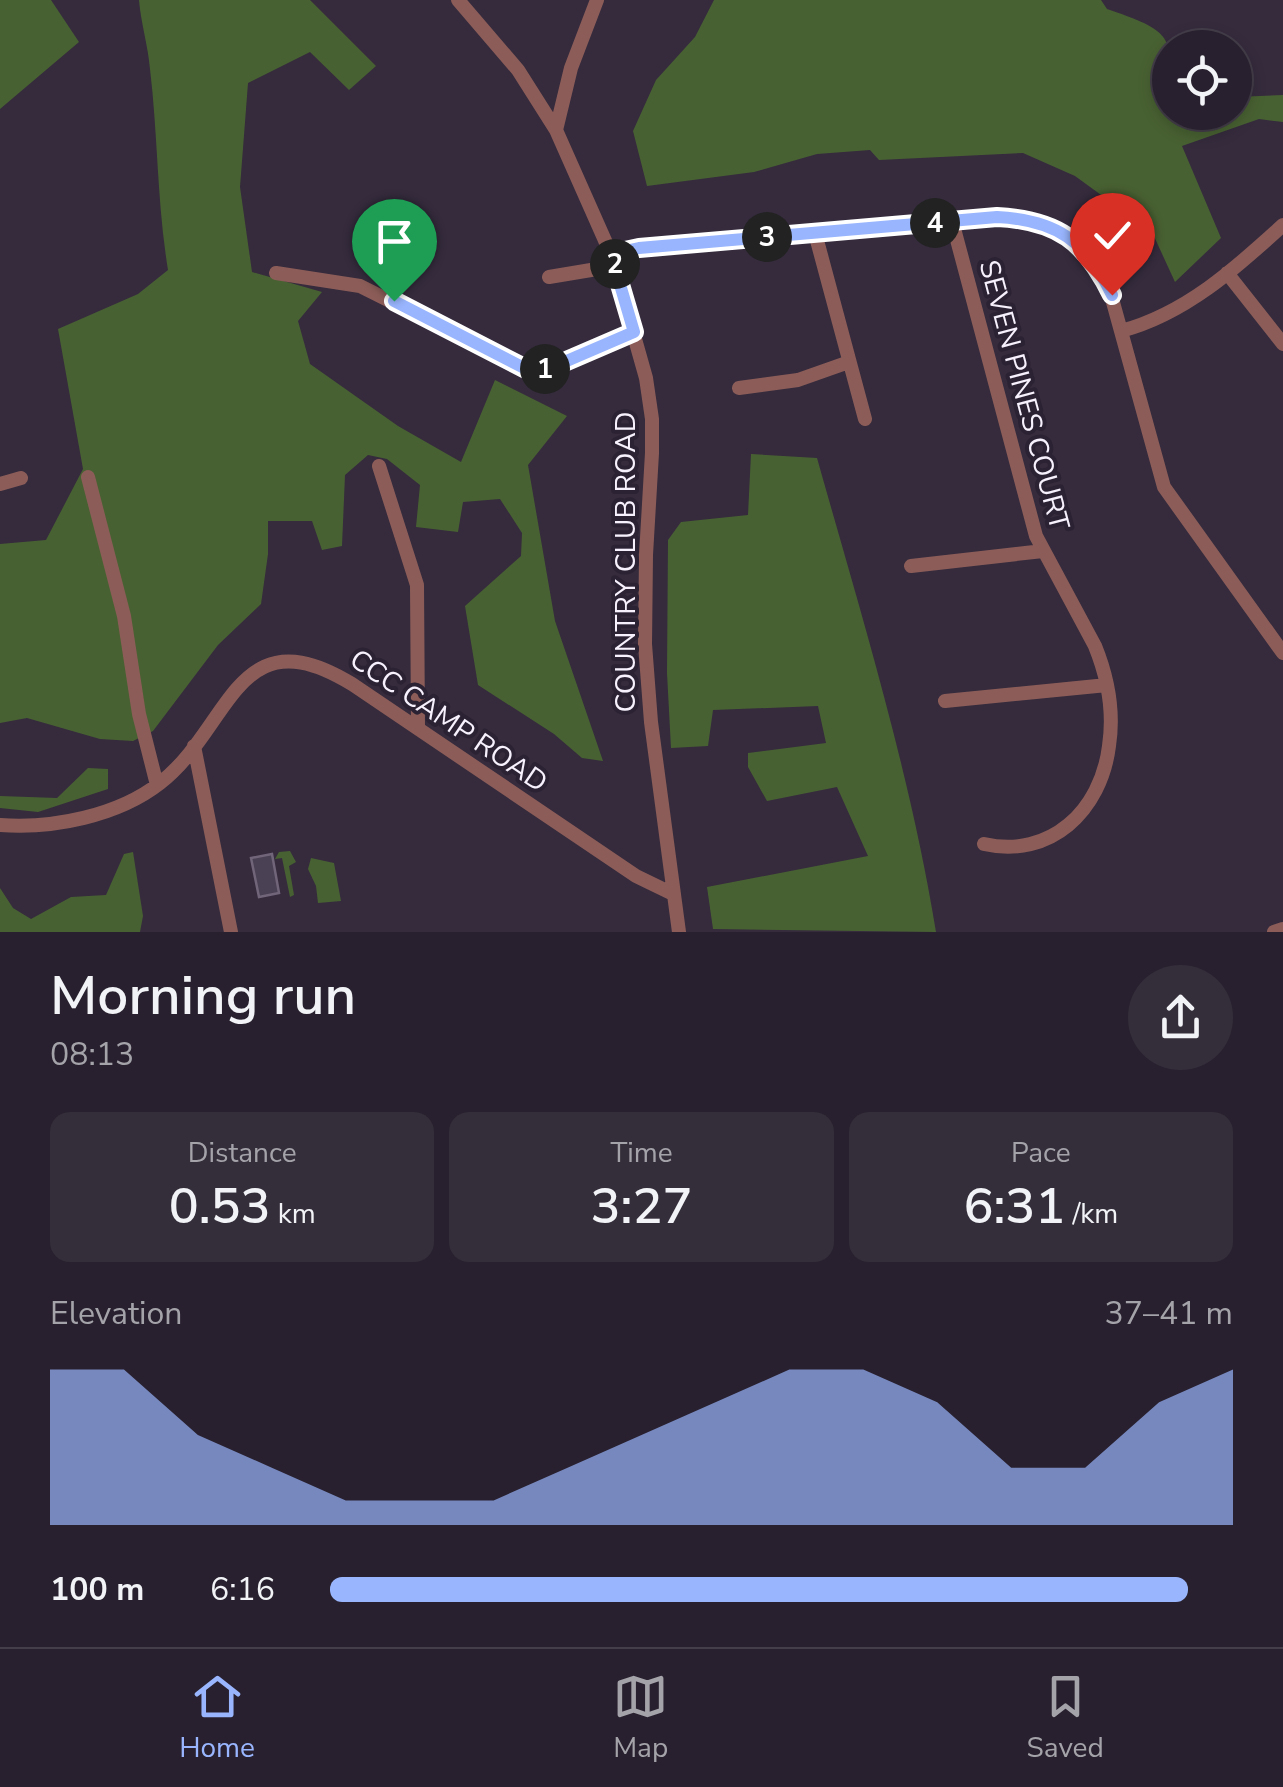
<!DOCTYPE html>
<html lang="en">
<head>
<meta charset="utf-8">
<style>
  :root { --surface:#28202e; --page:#342d3a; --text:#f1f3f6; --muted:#a5a3aa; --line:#443e4a; --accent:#99b5fd }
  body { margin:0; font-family:"Nunito Sans",sans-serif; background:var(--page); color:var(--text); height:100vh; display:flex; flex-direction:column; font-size:38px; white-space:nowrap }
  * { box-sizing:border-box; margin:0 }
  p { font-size:32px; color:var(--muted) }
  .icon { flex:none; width:55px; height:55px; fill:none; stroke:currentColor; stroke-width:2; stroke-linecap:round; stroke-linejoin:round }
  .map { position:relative; height:932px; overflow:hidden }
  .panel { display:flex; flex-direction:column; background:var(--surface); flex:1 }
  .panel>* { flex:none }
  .tools { position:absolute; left:1152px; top:30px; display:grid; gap:20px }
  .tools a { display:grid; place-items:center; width:100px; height:100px; border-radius:50%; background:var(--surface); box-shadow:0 5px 15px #0003,0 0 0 2px var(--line); font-size:50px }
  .pin { position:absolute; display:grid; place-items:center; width:85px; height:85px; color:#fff; margin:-102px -42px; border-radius:50% 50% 50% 0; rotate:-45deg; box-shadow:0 0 10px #0007 }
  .pin .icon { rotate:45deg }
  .km { position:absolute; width:50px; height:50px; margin:-25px; border-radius:50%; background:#222; color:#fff; font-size:28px; line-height:50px; text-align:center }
  .round { display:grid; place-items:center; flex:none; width:105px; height:105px; border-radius:52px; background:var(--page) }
  .head { display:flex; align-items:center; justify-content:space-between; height:170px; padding:0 50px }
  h1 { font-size:55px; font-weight:600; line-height:75px }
  .metrics { display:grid; grid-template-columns:repeat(3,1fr); gap:15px; height:170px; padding:10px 50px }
  .metrics div { display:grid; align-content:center; border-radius:20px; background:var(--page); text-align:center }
  .metrics b { font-size:50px; font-weight:600 }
  .metrics small { font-size:28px; font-weight:400 }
  .metrics p { font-size:28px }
  .chart { height:280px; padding:20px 50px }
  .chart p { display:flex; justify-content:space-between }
  .chart svg { width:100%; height:180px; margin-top:10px; fill:var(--accent); opacity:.7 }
  ul { padding:0 50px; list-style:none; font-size:32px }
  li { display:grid; grid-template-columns:160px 120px 1fr; align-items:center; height:75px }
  li i { height:25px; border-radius:12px; background:var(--accent) }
  .tab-bar { display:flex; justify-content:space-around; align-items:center; height:140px; border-top:2px solid var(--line); background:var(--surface); font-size:28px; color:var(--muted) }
  .tab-bar a { display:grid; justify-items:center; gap:5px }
  .tab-bar .active { color:var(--accent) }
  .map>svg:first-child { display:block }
  .green { fill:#486132 }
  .building { fill:#4b4154; stroke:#706579; stroke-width:2.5 }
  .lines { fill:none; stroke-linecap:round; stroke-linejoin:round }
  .minor { stroke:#8c5d58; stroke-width:14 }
  .route-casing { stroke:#fff; stroke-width:20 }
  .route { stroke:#99b5fd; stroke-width:12 }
  .labels { text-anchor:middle; stroke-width:8; stroke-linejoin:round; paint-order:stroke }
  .street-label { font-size:28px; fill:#f7f1fd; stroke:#2b2233 }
</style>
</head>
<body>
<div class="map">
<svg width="1283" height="932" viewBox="0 0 1283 932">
  <rect width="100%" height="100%" fill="#352b3d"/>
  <!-- green -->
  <path class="green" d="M0,0H51L79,42L0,109Z
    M139,0H310L376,66L349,90L310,52L248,83L240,187L252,272L322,292L298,321L310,364L398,426L461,462L495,380L567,416L528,465L555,621L603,761L582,758L554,734L478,685L465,606L521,556L522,533L500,499L463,502L458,532L416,527L420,485L387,459L368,455L345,475L342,546L322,550L312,521H268V554L261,604L218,645L153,731L133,741L100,739L27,718L0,723V544L46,540L83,469L58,329L138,294L168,270C157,203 158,136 150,69C148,45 141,24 139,0Z
    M714,0H1101L1107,9C1182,34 1170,39 1170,112H1235V97L1283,95V122L1259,119L1182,146L1221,238L1175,282L1152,232L1075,176L1023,153L879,160L870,150L817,154L754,172L647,186L633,131L656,80L695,37Z
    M751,454L817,458C861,614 910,772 936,932L713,929L707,887L868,856L837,787L767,801L748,767V753L826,743L818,706L713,710L708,746L671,748L667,673L668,540L681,522L748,515Z
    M88,768L108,769V789L38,812L0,808V796L57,798Z
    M290,851L296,862L289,866L294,895L290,897L282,858L275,859L279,852Z
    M133,852L143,916L140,932H0V888L13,908L31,919L71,897L106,895L124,854Z
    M311,858L334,863L341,901L318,903L316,886L308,869Z"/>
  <!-- building -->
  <path class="building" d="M272,854L279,893L259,897L251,858Z"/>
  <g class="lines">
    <!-- minor -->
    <path class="minor" d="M458,0L518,70L556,130L611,254L646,378L652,419V453L646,555L645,644L651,722L679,932
      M556,130L571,68L597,0
      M952,221L1036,536L1095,646C1108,678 1114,713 1109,746C1101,811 1050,859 984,844
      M815,233L865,419
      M611,254L639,247L997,217C1057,220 1086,241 1111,295L1164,487L1283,653
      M276,273L360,286L528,370L555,365L634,332
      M1227,273L1283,344
      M549,277L615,266
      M1121,331C1185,314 1235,269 1283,225
      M739,388L798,380L849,362
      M379,466L417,585L418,727
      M88,477L124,616L139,714L157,785
      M0,484L21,478
      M911,566L1043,551
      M945,701L1107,685
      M194,746L231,932
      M0,825C52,829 118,816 160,783C232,727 236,613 352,684L636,876L671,893
      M1274,932L1283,929"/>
  </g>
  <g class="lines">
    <defs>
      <path id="route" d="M394,301L528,370L555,366L634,332L611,254L639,248L997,217C1057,220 1086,241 1112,295"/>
    </defs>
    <!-- route casing -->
    <use href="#route" class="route-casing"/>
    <!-- route -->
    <use href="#route" class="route"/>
  </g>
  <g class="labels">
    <!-- street labels -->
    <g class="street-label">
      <text transform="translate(1025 395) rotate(75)" y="10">SEVEN PINES COURT</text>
      <text transform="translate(625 562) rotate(-90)" y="10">COUNTRY CLUB ROAD</text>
      <text transform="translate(449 720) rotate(34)" y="10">CCC CAMP ROAD</text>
    </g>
  </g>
</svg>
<div class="tools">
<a><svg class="icon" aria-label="locate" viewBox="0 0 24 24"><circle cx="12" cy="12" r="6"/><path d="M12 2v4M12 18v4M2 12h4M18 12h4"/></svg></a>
</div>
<div class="pin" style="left:394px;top:301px;background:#1e9e55"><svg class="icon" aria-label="arrive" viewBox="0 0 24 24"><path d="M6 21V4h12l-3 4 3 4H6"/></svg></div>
<div class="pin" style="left:1112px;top:295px;background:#d93025"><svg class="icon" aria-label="check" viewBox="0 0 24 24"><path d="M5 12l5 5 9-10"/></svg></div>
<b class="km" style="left:545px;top:369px">1</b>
<b class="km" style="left:615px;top:264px">2</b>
<b class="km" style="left:767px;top:237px">3</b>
<b class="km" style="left:935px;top:223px">4</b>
</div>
<section class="panel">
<div class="head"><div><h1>Morning run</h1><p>08:13</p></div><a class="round"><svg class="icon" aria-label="share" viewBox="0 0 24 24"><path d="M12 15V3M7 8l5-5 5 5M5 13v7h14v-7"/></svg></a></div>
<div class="metrics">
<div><p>Distance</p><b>0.53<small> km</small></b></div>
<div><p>Time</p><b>3:27</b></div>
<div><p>Pace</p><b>6:31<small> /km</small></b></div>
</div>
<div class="chart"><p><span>Elevation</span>37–41 m</p>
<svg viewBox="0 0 160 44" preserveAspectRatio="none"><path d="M0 44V6L10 6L20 22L30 30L40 38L50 38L60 38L70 30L80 22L90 14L100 6L110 6L120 14L130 30L140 30L150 14L160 6V44z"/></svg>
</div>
<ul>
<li><b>100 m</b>6:16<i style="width:95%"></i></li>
</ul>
</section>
<nav class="tab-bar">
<a class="active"><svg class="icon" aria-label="home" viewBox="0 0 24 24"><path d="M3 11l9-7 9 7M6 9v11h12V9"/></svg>Home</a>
<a><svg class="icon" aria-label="map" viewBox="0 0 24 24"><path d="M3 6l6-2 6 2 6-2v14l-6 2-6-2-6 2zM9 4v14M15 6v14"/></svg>Map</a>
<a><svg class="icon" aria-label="saved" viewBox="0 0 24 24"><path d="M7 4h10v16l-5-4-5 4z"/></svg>Saved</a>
</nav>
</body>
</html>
